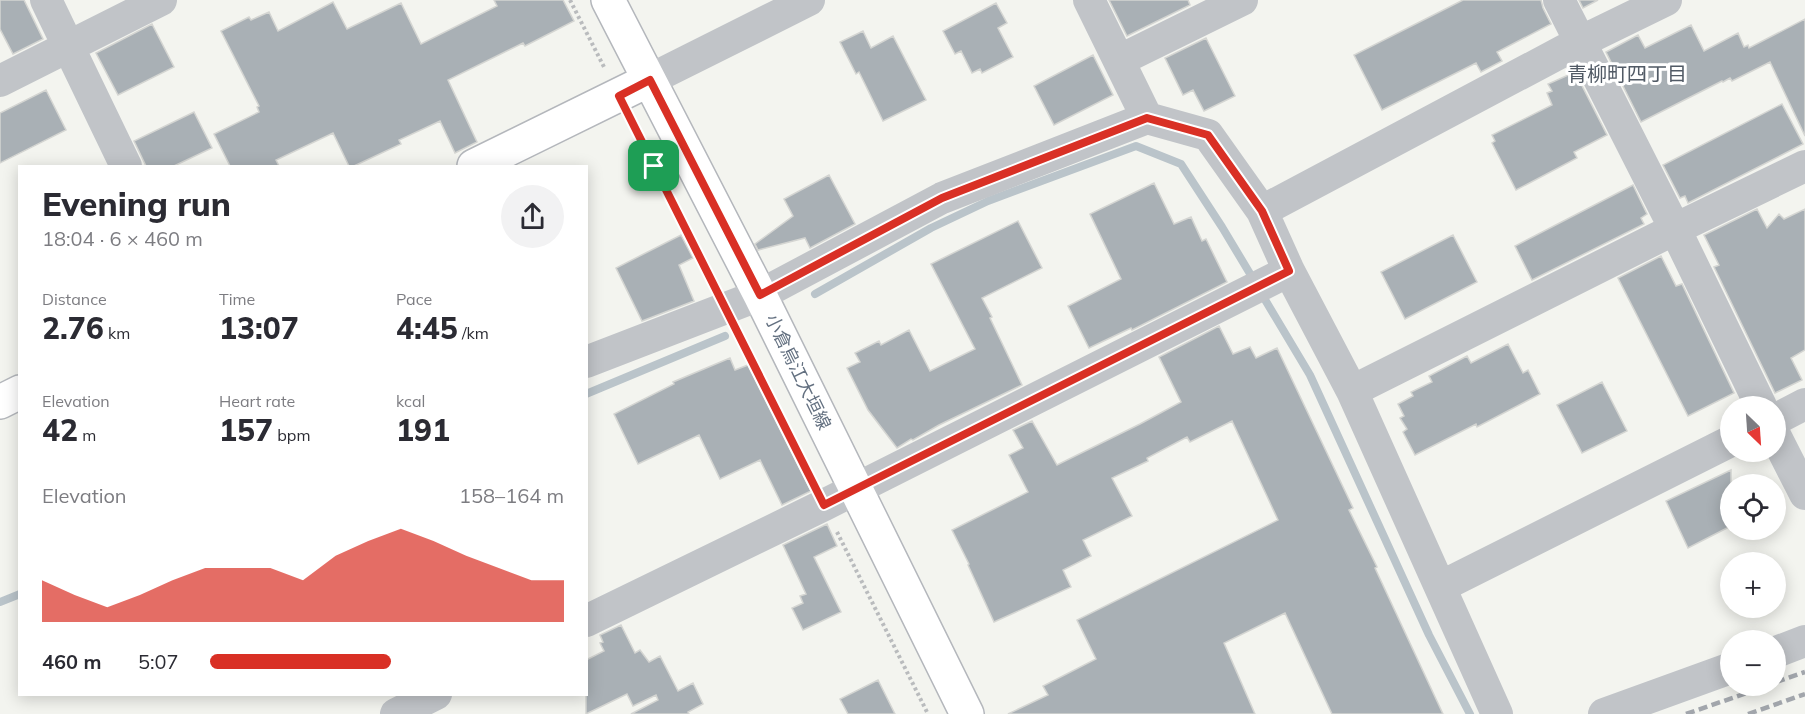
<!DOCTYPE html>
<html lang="en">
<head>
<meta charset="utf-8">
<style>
  :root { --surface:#fff; --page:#f2f2f3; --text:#2b2b33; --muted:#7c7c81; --accent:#d93025 }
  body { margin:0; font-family:Mulish,"Noto Sans JP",sans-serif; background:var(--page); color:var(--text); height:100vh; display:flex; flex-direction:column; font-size:22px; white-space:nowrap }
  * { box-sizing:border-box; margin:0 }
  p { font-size:20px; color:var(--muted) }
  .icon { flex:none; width:33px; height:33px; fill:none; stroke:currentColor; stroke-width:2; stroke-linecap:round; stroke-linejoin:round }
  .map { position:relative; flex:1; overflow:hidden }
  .drawer { position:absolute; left:18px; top:165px; width:570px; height:531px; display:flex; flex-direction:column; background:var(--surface); border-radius:0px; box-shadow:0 3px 15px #0003 }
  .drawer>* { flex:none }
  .needle { width:39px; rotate:155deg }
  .fabs { position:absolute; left:1720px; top:396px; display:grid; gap:12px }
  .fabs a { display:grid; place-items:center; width:66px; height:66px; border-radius:50%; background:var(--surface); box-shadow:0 3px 15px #0003; font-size:30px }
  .pin { position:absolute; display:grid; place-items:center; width:51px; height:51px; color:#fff; margin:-26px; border-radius:12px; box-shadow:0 3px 9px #0006 }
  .round { display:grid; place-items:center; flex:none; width:63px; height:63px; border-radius:32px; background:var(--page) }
  .head { display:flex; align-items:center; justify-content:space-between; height:102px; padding:0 24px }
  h1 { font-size:33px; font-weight:800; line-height:45px }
  .stats { display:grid; grid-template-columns:repeat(3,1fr); gap:9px; height:102px; padding:6px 24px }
  .stats div { display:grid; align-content:center }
  .stats b { font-size:30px; font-weight:800 }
  .stats small { font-size:16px; font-weight:400 }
  .stats p { font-size:16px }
  .chart { height:168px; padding:12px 24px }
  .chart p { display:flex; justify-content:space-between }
  .chart svg { width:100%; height:108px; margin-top:6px; fill:var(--accent); opacity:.7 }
  ul { padding:0 24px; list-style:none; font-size:20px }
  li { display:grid; grid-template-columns:96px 72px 1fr; align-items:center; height:45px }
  li i { height:15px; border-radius:8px; background:var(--accent) }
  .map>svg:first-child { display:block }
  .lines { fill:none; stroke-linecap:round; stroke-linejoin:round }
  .stream { stroke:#bac4ca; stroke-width:8 }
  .building { fill:#a9b0b5; stroke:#d4d5d2; stroke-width:1.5 }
  .secondary-casing { stroke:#b4b7bc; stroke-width:36 }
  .path { stroke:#b9bbbd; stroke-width:4; stroke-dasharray:3 3; stroke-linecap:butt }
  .street { stroke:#c1c4c8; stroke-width:32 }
  .secondary { stroke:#fff; stroke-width:33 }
  .rail { stroke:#a2a6ac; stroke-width:4.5; stroke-dasharray:9 4.5; stroke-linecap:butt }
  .route-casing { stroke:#fff; stroke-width:12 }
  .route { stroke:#d93025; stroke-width:8 }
  .labels { text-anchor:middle; stroke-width:6; stroke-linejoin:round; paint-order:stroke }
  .street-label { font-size:18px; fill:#637080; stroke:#fff }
  .neighbourhood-label { font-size:20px; fill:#515a65; stroke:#fff }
</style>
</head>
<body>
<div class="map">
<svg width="1805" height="714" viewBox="0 0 1805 714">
  <rect width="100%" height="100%" fill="#f3f4ef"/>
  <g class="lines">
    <!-- stream -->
    <path class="stream" d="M1261,293L1310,375L1429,635L1470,714
      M815,294L931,228L988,201L1136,146L1181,164L1222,227L1255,282
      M586,394L725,336
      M0,602L20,594"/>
  </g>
  <!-- building -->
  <path class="building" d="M0,0H24L43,39L13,54L0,29Z
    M494,0H563L574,21L525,46L523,43L448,80L477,142L455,153L440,121L399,140L401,144L354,166H349L333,133L276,160L279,166H230L214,134L259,112L257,107L259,106L221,31L249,17L251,20L269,12L278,31L333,2L347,29L401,3L421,44L497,6Z
    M1109,0H1188L1190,5L1127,36Z
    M1463,0H1541L1543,8L1551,24L1497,52L1502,61L1481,72L1476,63L1382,110L1354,55Z
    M1579,0H1598L1583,8Z
    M996,3L1007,23L998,28L1013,57L982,73L980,69L972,73L961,51L955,54L943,31Z
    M1805,19V136L1770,62L1732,81L1730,78L1723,82L1722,81L1641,122L1606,52L1638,35L1645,48L1691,25L1704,51L1738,33L1744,47L1748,45L1749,48Z
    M152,24L174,67L118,95L96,53Z
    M863,31L871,48L893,36L926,100L883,121L859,72L856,74L840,42Z
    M1206,38L1235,96L1204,111L1193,90L1183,95L1165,58Z
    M1093,55L1113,95L1054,125L1034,86Z
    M1575,72L1607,135L1574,152L1577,158L1516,190L1492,143L1495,141L1492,135L1552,105L1547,93L1552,91L1548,84Z
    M46,90L66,130L0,163V113Z
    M1782,104L1803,144L1688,203L1685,196L1680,198L1663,165Z
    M194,112L212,148L174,166H146L134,141Z
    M829,175L855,224L810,248L805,238L758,250L755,244L793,216L784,199Z
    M1154,183L1174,224L1191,217L1202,241L1206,239L1227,282L1132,330L1131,328L1089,348L1068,306L1121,279L1090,214Z
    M1633,185L1647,214L1641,218L1644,224L1532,280L1515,246Z
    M1757,209L1767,228L1779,214L1784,219L1805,209V350L1791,358L1802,380L1775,393L1714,267L1719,265L1704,235Z
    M1018,221L1042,268L982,298L992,317L990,318L1022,385L939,425L913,440L911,439L897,448L868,410L847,368L860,362L855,353L879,341L881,345L909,330L930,371L975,349L931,264Z
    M681,235L693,258L679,265L694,301L642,321L616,268Z
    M1453,235L1477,282L1405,319L1381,272Z
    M1661,256L1676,286L1682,284L1734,393L1688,416L1618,278Z
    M1219,326L1233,354L1250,347L1256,358L1277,348L1353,508L1349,510L1377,567L1375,568L1443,714H1332L1285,613L1224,643L1255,714H1008L1048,695L1043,686L1096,659L1077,620L1278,520L1232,421L1190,442L1187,437L1147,458L1148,461L1112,478L1132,516L1083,540L1091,556L1063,570L1071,587L994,622L968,565L969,564L952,530L1028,492L1009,455L1023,448L1013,430L1032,421L1057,465L1140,424L1181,402L1159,357Z
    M1508,344L1523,373L1528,370L1540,394L1477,427L1476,424L1415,455L1403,432L1407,429L1400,418L1404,416L1398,404L1413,396L1411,392L1432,382L1429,376L1467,356L1471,363Z
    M730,358L735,370L748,365L811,491L782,505L760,460L720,479L699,435L638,464L614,414L674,384L673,382Z
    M1602,382L1627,431L1582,453L1557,405Z
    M1731,470V526L1688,548L1666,501Z
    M827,524L837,546L814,557L841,612L803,630L792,608L803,603L800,596L806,594L783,545Z
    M621,625L635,653L640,650L649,662L660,656L678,691L693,683L703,704L688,712L689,714H631L658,700L656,695L633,706L627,694L586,714V660L604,651L600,643L603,642L600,635Z
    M878,680L895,714H848L840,699Z"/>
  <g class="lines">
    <defs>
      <path id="secondary" d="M608,0L760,295L967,714
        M474,166L649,80
        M0,402L20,392"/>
    </defs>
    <!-- secondary casing -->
    <use href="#secondary" class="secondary-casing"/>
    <!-- path -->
    <path class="path" d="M570,0L605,69
      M632,122L714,283
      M739,333L811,480
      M837,532L928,714"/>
    <!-- street -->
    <path class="street" d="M46,0L126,166
      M1089,0L1147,118
      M1559,0L1675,229L1761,406
      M1120,60L1242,0
      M649,80L809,0
      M0,81L161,0
      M1262,211L1580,42L1666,0
      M586,362L760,295L942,198L1147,118L1208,135L1262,211L1289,271L1352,391L1497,714
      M1352,391L1675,229L1805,166
      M1776,419L1805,404
      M1776,437L1805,494
      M1440,587L1731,441
      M586,621L824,505L1289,271
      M1776,652L1805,641
      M396,714L436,694
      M1604,714L1731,668"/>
    <!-- secondary -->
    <use href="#secondary" class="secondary"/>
    <!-- rail -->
    <path class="rail" d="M1776,682L1805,672
      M1686,714L1767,686
      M1748,714L1805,694"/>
  </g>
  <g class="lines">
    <defs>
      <path id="route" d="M650,80L760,295L942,198L1147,118L1208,135L1262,211L1289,271L824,505L619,96Z"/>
    </defs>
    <!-- route casing -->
    <use href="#route" class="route-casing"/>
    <!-- route -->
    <use href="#route" class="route"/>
  </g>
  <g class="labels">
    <!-- street labels -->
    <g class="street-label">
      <text transform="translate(798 372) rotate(64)" y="6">小倉烏江大垣線</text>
    </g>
    <!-- neighbourhood labels -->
    <g class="neighbourhood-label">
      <text x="1627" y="81">青柳町四丁目</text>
    </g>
  </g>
</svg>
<div class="fabs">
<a><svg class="needle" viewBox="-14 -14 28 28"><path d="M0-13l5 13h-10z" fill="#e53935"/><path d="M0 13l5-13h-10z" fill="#7c7c81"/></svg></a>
<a><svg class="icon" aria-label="locate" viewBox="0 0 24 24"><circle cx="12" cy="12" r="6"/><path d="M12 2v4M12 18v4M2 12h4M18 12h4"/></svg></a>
<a>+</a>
<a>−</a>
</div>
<div class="pin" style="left:654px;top:166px;background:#1e9e55"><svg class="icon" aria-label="arrive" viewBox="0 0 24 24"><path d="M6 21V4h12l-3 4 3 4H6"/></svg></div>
<section class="drawer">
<div class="head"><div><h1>Evening run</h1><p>18:04 · 6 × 460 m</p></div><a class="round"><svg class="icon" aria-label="share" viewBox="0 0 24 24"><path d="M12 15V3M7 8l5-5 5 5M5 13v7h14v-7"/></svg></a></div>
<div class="stats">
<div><p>Distance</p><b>2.76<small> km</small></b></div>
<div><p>Time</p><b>13:07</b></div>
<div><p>Pace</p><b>4:45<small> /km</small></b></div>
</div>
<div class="stats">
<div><p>Elevation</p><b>42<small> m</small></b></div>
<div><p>Heart rate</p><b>157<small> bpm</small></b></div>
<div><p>kcal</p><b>191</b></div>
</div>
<div class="chart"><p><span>Elevation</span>158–164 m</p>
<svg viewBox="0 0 160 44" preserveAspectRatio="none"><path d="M0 44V27L10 33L20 38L30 33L40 27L50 22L60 22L70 22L80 27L90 17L100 11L110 6L120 11L130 17L140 22L150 27L160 27V44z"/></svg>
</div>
<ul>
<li><b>460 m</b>5:07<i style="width:51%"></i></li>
</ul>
</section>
</div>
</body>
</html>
